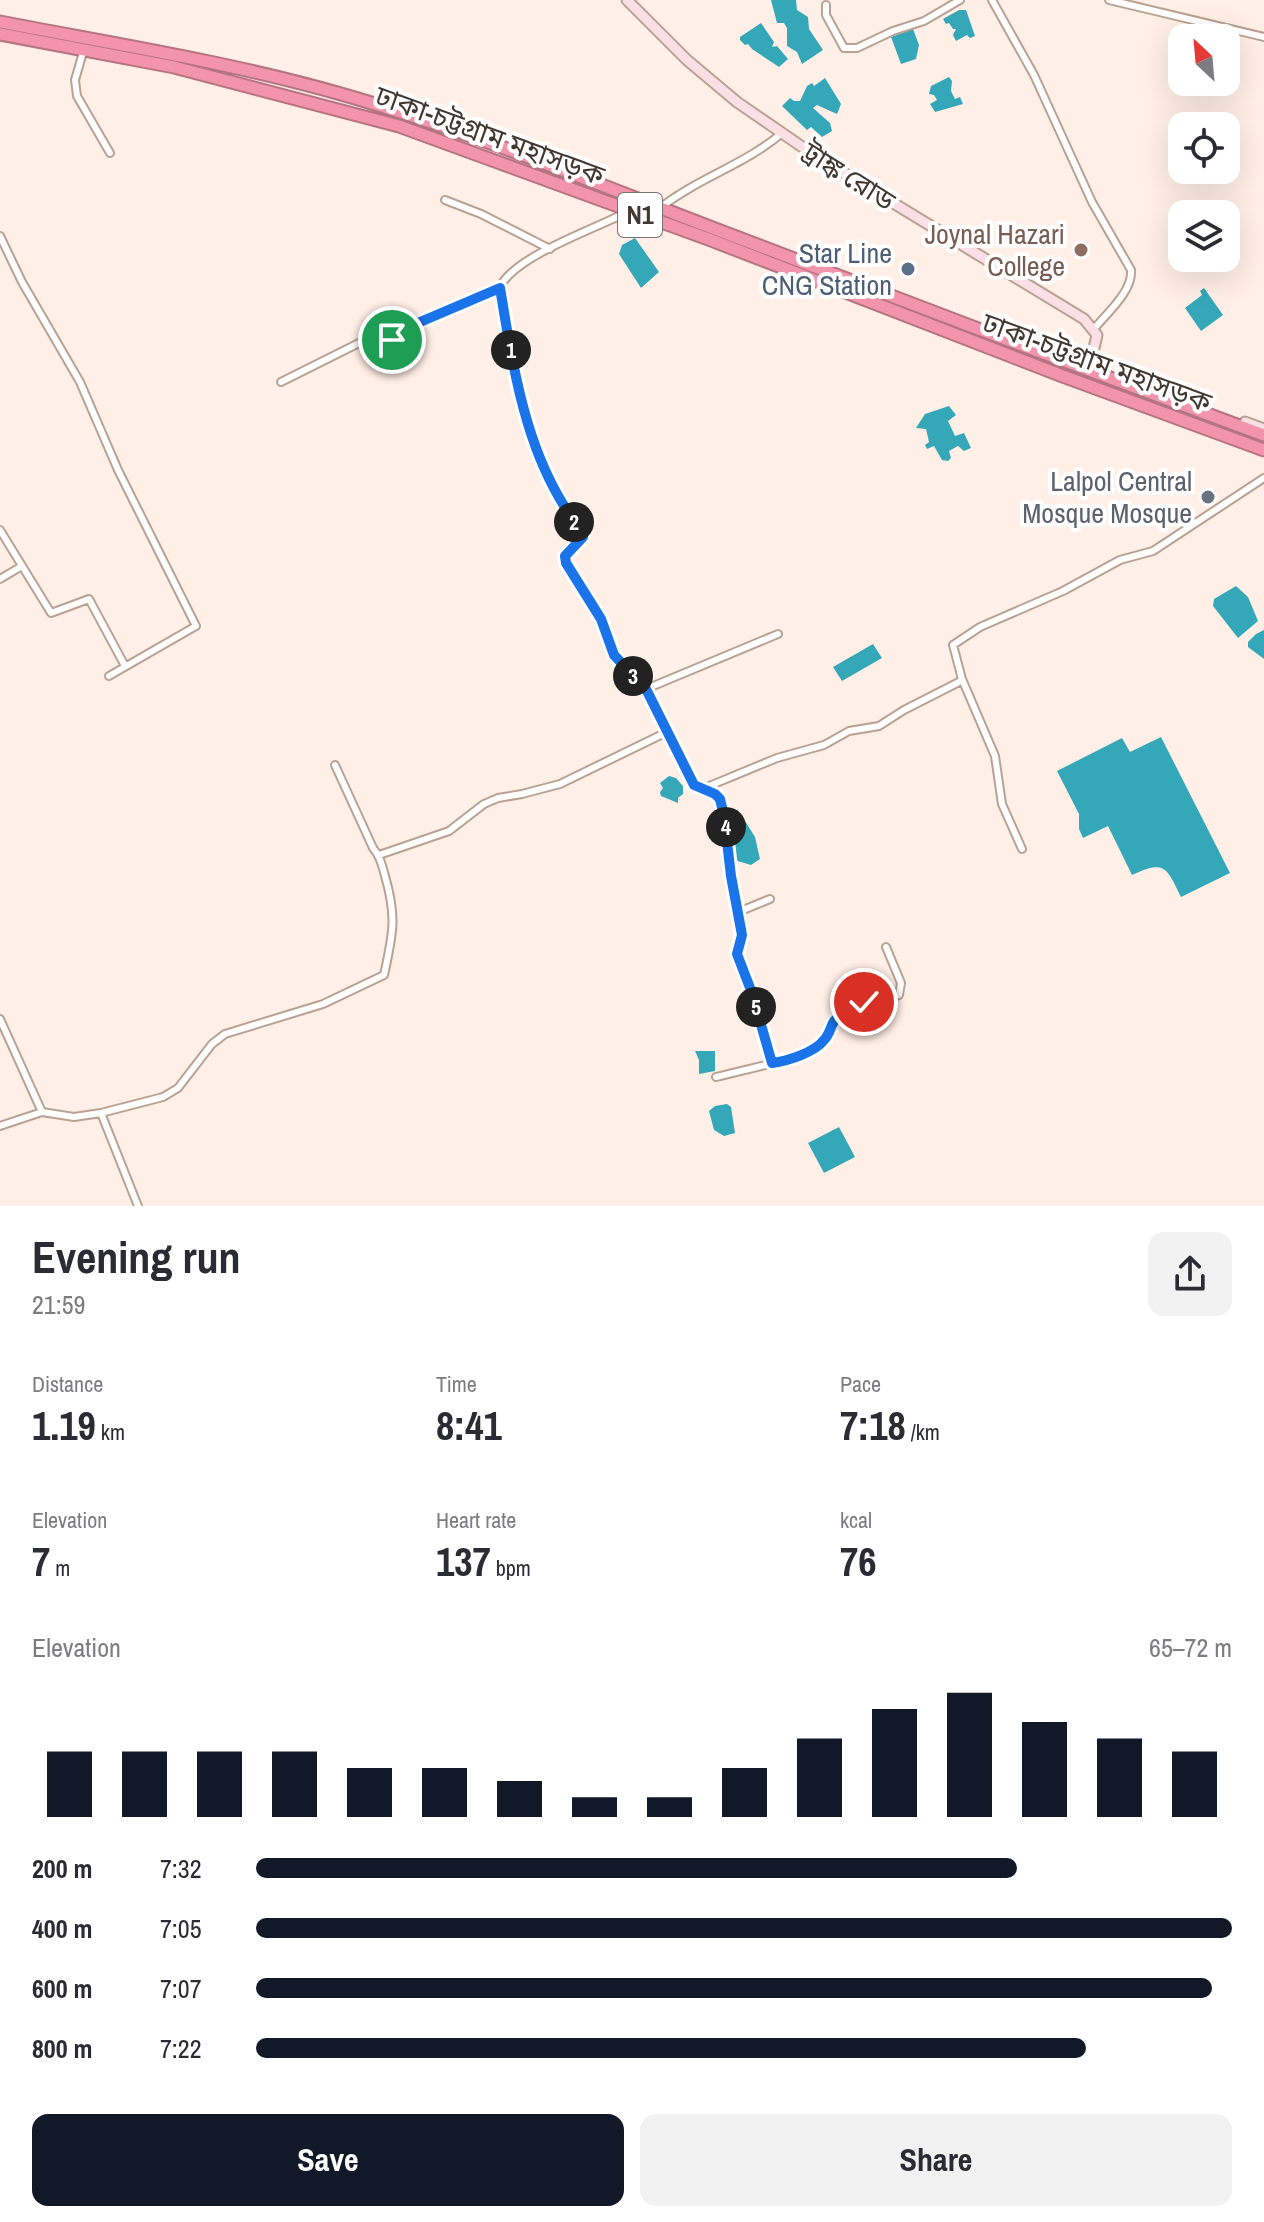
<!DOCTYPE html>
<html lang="en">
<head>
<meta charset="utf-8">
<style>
  :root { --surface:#fff; --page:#f2f2f3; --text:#2b2b33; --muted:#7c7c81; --accent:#111827 }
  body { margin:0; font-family:"Archivo Narrow","Noto Sans Bengali",sans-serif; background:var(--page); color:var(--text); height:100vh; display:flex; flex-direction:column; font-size:30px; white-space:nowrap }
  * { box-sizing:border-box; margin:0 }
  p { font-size:26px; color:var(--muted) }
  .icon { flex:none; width:44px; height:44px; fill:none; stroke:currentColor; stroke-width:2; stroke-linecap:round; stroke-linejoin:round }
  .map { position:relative; height:1206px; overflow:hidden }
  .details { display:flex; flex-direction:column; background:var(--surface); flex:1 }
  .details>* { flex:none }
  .needle { width:52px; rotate:334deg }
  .controls { position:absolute; left:1168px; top:24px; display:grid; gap:16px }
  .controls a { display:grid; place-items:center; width:72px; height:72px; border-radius:16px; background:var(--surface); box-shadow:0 8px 32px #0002; font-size:40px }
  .pin { position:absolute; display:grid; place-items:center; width:68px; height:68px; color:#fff; margin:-34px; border:4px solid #fff; border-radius:50%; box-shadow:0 2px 8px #0007 }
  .km { position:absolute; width:40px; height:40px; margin:-20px; border-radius:50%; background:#222; color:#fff; font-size:22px; line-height:40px; text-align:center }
  .round { display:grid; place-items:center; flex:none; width:84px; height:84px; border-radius:16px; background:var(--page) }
  .headline { display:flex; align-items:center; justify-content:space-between; height:136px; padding:0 32px }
  h1 { font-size:44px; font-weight:800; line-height:60px }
  .metrics { display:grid; grid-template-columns:repeat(3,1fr); gap:12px; height:136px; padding:8px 32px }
  .metrics div { display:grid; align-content:center }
  .metrics b { font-size:40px; font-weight:800 }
  .metrics small { font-size:22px; font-weight:400 }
  .metrics p { font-size:22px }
  .chart { height:224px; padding:16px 32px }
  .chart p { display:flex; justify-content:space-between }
  .chart svg { width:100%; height:144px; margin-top:8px; stroke:var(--accent); stroke-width:6 }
  .primary-button { display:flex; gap:16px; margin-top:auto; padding:16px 32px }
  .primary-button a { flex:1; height:92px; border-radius:16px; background:var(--accent); color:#fff; font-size:32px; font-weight:800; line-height:92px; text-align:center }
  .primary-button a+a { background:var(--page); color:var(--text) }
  ul { padding:0 32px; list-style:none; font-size:26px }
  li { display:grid; grid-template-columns:128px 96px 1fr; align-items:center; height:60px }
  li i { height:20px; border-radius:10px; background:var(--accent) }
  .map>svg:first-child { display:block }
  .water { fill:#34a7b9 }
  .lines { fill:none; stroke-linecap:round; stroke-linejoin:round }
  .street-casing { stroke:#b9a293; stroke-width:10 }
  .secondary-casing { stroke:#b9a293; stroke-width:13 }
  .highway-casing { stroke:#b57482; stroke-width:15 }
  .street { stroke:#fff; stroke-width:6 }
  .secondary { stroke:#fbdfe6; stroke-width:9 }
  .highway { stroke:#f394ad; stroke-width:11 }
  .route-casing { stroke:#fff; stroke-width:16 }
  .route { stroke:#1a73e8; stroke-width:10 }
  .education-dot { fill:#8d6e63; stroke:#fff; stroke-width:3 }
  .service-dot { fill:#5c6f8a; stroke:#fff; stroke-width:3 }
  .worship-dot { fill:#6b7280; stroke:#fff; stroke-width:3 }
  .labels { text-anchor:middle; stroke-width:8; stroke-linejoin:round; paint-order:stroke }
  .shield { fill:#fff; stroke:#7a746f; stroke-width:2 }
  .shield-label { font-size:26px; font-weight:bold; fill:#413831 }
  .street-label { font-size:28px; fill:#413831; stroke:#fff }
  .education-label { font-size:28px; fill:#785e54; stroke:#fff; text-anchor:end }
  .service-label { font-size:28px; fill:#4e5e75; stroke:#fff; text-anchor:end }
  .worship-label { font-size:28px; fill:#5b616d; stroke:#fff; text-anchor:end }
</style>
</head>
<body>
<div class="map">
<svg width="1264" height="1206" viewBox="0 0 1264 1206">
  <rect width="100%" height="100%" fill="#ffefe6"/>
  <!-- water -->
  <path class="water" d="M771,0H796L797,10L808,17L809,29L823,50L802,64L797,52L787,46V28L784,23H777Z
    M959,10H966L975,36L970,38L967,35L956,41L953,35L956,29H953L949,23L946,24L943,19Z
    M761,23L774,42L772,47L777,46L788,59L779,67L752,49L748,44L745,45L740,40V37Z
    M913,29L919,45L916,59L901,64L891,37Z
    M949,77L952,81L951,91L955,99L960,97L963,104L935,112L930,104L937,100L934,95L929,94L931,86Z
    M825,78L841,104L837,114L817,105L813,108L830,123L832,131L822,137L811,127L807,130L782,106L790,98L794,101H800L807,86L812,83L814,86Z
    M635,238L659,272L641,288L619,254L622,245Z
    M1204,288L1223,315L1201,331L1185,308L1202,295L1200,291Z
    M949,406L956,415L948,421L955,436L964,433L971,448L964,451L958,446L949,451L951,458L948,461L942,460L934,446L927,449L925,445L929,442L926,429L916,428L925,414Z
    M1236,586L1248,597L1258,621L1238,638L1213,606L1214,599Z
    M1264,630V659L1248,647V642L1256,634Z
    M873,644L882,658L842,681L833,667Z
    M1161,737L1230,873L1181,897C1167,868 1165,859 1132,875L1108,826L1083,838L1079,829V814L1057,771L1122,738L1130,752Z
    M669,776L676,778L683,786V794L678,798V803L661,796L660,792L663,788L660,783Z
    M745,821L755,837L760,859L751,865L734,860L731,829Z
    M695,1051H715V1071L699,1074V1060Z
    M727,1104L731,1107L735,1133L724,1136L714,1130L709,1111L715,1106Z
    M839,1127L855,1157L824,1173L808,1143Z"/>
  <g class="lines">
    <defs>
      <path id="street" d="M992,0L1034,75L1092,202L1131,270C1133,291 1107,313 1094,329
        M1109,0L1264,37
        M826,5V15L844,48H857L893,31L924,21L960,0
        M84,49L75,80L77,96L110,153
        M445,200L481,214L550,249
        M660,208C698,178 746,164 782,133
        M625,209L619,216C588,231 522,255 503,282C492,296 536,455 546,477C556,497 568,515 583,532V537L565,556L566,563L601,619L614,655L646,689L694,785L715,794L720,799L724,816L731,876L742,935L737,954L752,993L772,1063
        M0,236L22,282L80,382L118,470L196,626L109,676
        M281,382L365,340L382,336L392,340L406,328L500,288
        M0,530L51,613L89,599L125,666
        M0,579L22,566
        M962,679L995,756L1002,804L1022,849
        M646,689L778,634
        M702,789L777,758L824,745L849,731L879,726L904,710L959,682L962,679L953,645L980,627L1063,591L1120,560L1153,551L1264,478
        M379,855L449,831L484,804L498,798L522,794L560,784L667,732
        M738,912L770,899
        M0,1019L42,1112
        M716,1077C750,1068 784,1063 816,1047C829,1040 828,1028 837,1018C853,999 879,1003 899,995L901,983L886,947
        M101,1113L138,1206
        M0,1126L42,1112L74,1117L101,1113L163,1097L178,1088L212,1044L225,1034L323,1004L384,975C393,934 397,917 385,876C382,865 380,856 373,848L335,765"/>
      <path id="secondary" d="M627,0L687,60L737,102L811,153L1084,319L1097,335L1089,370
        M1245,422L1264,429"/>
      <path id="highway" d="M0,22C114,44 229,62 341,94C474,132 602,186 731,235C908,303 1086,370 1264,435
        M0,34L174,67L399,126L711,240L1060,375L1264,450"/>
    </defs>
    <!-- street casing -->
    <use href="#street" class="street-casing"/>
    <!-- secondary casing -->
    <use href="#secondary" class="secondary-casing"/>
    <!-- highway casing -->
    <use href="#highway" class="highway-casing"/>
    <!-- street -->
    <use href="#street" class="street"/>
    <!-- secondary -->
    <use href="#secondary" class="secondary"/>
    <!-- highway -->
    <use href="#highway" class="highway"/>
  </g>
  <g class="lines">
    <defs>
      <path id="route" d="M392,340L406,328L500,288C514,372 527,465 583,532V537L565,556L566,563L601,619L614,655L646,689L694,785L715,794L720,799L724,816L731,876L742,935L737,954L752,993L772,1063C787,1061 814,1053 824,1040C829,1035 830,1029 833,1023C840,1011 853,1007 864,1002"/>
    </defs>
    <!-- route casing -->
    <use href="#route" class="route-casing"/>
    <!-- route -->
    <use href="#route" class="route"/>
  </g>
  <!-- markers -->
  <circle class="education-dot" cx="1081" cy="250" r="8"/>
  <circle class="service-dot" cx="908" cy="269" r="8"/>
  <circle class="worship-dot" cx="1208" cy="497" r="8"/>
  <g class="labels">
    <!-- shield labels -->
    <rect class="shield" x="618" y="193" width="44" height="44" rx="6"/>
    <g class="shield-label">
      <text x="640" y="224">N1</text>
    </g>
    <!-- street labels -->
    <g class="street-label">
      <text transform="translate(490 135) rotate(20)" y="10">ঢাকা-চট্টগ্রাম মহাসড়ক</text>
      <text transform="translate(849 176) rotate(32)" y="10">ট্রাঙ্ক রোড</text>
      <text transform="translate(1097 362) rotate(20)" y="10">ঢাকা-চট্টগ্রাম মহাসড়ক</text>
    </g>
    <!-- education labels -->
    <g class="education-label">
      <text x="1065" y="244">Joynal Hazari<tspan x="1065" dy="32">College</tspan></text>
    </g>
    <!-- service labels -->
    <g class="service-label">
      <text x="892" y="263">Star Line<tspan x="892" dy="32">CNG Station</tspan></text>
    </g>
    <!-- worship labels -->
    <g class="worship-label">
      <text x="1192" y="491">Lalpol Central<tspan x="1192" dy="32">Mosque Mosque</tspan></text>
    </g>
  </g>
</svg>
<div class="controls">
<a><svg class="needle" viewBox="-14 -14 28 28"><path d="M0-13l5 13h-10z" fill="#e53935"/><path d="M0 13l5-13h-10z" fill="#7c7c81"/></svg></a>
<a><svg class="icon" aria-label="locate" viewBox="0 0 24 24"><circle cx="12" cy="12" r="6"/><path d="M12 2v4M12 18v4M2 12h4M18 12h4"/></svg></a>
<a><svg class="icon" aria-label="layers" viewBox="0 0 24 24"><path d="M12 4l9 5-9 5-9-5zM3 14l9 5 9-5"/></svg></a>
</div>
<div class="pin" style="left:392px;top:340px;background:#1e9e55"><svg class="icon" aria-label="arrive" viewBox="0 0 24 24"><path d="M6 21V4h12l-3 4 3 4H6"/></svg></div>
<div class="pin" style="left:864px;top:1002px;background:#d93025"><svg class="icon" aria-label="check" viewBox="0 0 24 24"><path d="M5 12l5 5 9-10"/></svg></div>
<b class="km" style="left:511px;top:350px">1</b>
<b class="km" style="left:574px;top:522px">2</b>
<b class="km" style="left:633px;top:676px">3</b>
<b class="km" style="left:726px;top:827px">4</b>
<b class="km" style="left:756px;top:1007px">5</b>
</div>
<section class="details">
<div class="headline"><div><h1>Evening run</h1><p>21:59</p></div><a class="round"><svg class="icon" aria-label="share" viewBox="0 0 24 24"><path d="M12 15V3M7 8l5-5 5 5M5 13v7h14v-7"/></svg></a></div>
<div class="metrics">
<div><p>Distance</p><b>1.19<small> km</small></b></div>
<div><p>Time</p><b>8:41</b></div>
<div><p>Pace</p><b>7:18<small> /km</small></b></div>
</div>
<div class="metrics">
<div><p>Elevation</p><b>7<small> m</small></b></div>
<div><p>Heart rate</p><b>137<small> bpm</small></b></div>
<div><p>kcal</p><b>76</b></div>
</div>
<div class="chart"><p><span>Elevation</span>65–72 m</p>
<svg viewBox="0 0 160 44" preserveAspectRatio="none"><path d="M5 44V24M15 44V24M25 44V24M35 44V24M45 44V29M55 44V29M65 44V33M75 44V38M85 44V38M95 44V29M105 44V20M115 44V11M125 44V6M135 44V15M145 44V20M155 44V24"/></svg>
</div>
<ul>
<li><b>200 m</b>7:32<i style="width:78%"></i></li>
<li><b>400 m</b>7:05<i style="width:100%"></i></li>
<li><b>600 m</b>7:07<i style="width:98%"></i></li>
<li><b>800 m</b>7:22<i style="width:85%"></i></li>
</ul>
<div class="primary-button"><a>Save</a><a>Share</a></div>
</section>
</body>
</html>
